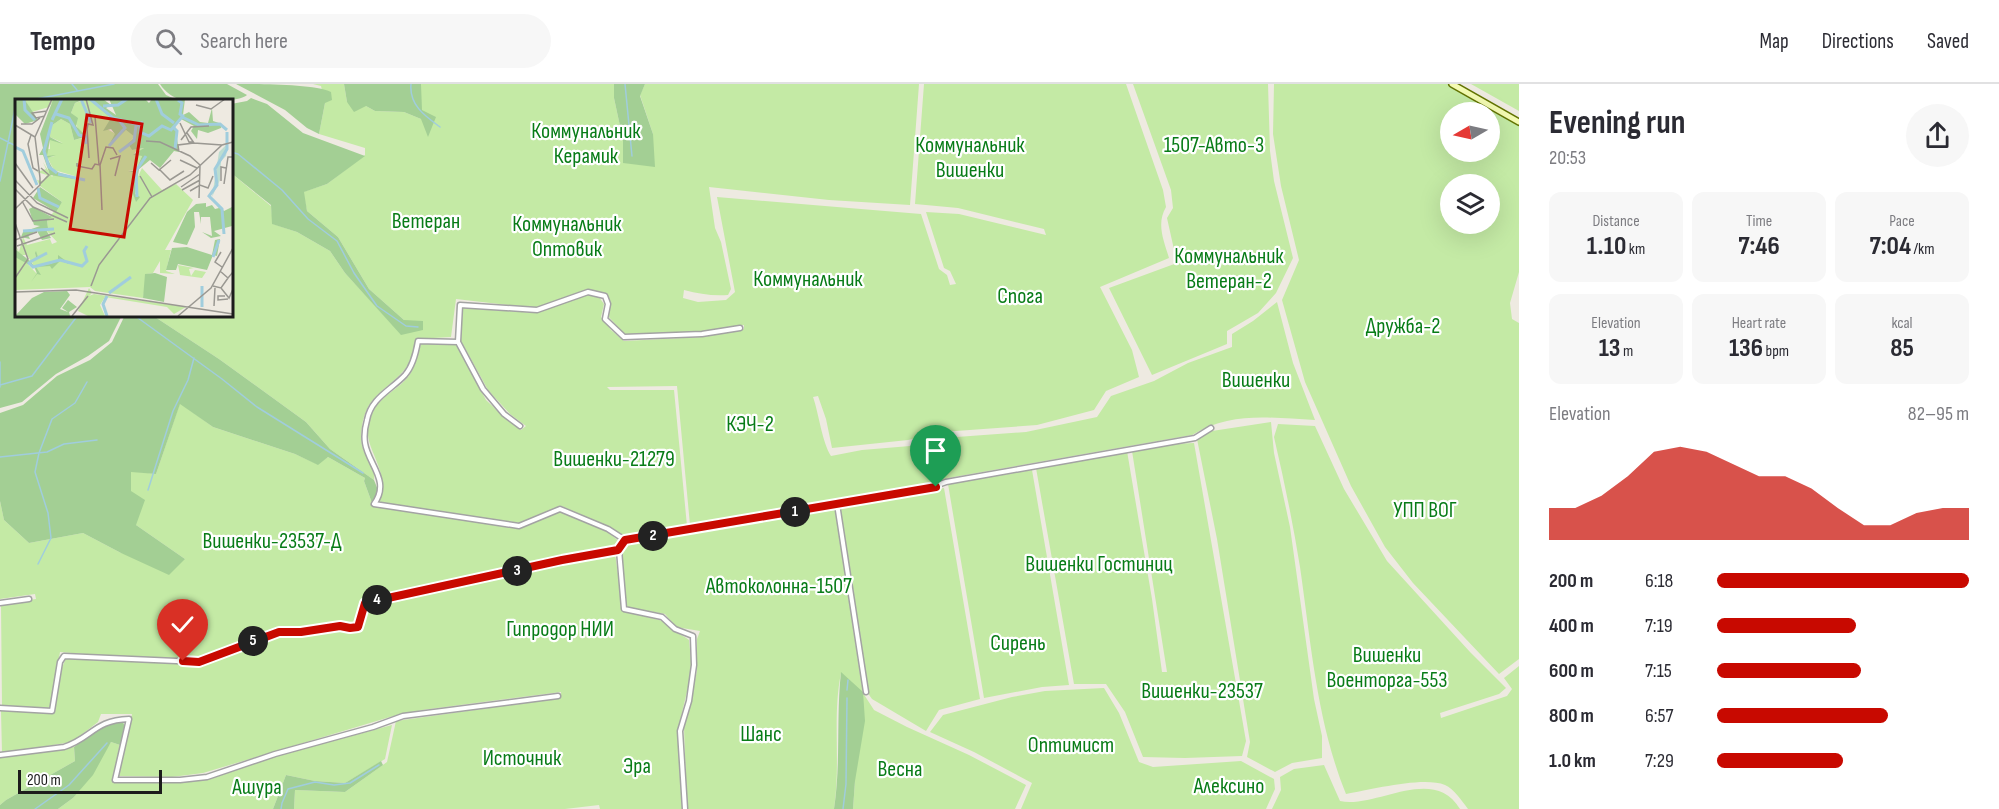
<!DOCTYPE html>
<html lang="en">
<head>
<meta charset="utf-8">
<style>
  :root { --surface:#fff; --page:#f7f7f7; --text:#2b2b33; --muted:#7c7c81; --line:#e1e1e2; --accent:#c80900 }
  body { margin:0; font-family:"Sofia Sans Condensed",sans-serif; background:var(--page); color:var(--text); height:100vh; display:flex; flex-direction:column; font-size:22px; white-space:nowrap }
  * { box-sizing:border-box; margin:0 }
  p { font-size:20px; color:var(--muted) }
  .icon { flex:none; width:33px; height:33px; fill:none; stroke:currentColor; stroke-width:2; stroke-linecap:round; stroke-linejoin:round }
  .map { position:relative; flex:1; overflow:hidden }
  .details { display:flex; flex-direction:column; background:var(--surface); width:480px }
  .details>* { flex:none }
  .needle { width:39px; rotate:261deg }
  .fabs { position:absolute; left:1440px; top:18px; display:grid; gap:12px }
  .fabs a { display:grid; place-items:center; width:60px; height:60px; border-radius:50%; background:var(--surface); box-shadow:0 6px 24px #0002; font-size:30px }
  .scale { position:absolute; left:18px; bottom:15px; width:144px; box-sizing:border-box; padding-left:6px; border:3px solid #1c1c1c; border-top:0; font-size:16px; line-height:21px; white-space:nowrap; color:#1c1c1c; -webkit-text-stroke:4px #fff; paint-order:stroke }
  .pin { position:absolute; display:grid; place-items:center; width:51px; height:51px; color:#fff; margin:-62px -26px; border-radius:50% 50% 50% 0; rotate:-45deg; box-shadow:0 0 6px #0007 }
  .pin .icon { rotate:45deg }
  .km { position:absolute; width:30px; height:30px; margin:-15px; border-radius:50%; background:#222; color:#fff; font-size:16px; line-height:30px; text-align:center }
  .round { display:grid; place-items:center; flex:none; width:63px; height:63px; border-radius:32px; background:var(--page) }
  .overview { display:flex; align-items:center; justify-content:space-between; height:102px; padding:0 30px }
  h1 { font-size:33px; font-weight:700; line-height:45px }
  .stats { display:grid; grid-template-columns:repeat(3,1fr); gap:9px; height:102px; padding:6px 30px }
  .stats div { display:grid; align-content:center; border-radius:12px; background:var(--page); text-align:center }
  .stats b { font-size:26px; font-weight:700 }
  .stats small { font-size:16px; font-weight:400 }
  .stats p { font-size:16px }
  .chart { height:168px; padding:12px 30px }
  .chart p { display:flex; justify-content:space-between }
  .chart svg { width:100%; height:108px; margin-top:6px; fill:var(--accent); opacity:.7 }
  ul { padding:0 30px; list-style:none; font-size:20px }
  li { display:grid; grid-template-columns:96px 72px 1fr; align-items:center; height:45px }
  li i { height:15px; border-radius:8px; background:var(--accent) }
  header { display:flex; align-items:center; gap:36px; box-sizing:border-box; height:84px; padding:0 30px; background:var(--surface); border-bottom:2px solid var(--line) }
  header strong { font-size:28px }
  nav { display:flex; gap:33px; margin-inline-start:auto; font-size:21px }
  .search { width:420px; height:54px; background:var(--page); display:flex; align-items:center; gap:15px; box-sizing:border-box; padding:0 21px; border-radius:33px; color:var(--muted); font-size:22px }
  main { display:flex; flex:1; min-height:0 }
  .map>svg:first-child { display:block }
  .grass { fill:#c4eaa5; fill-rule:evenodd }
  .forest { fill:#a3cf94 }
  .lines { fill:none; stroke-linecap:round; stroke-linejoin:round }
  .stream { stroke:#a0cddd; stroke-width:1.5 }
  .street-casing { stroke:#a3a3a3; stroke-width:7 }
  .secondary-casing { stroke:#637402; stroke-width:8 }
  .street { stroke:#fff; stroke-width:4 }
  .secondary { stroke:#f4fbb2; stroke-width:5 }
  .route-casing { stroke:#fff; stroke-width:12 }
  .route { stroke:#c80900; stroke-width:8 }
  .labels { text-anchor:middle; stroke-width:4.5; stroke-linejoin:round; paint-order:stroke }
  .park-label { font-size:22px; fill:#087c17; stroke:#fff }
  .inset-river { fill:none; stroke:#a0cddd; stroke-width:3 }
  .inset-road { fill:none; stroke:#9a9892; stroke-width:1.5 }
  .view { fill:#c80900; fill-opacity:0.15; stroke:#c80900; stroke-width:3 }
  .inset-edge { fill:none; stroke:#1c1c1c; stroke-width:3 }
</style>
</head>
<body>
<header>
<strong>Tempo</strong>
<div class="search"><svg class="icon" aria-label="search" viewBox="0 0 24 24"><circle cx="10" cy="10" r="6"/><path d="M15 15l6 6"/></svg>Search here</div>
<nav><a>Map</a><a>Directions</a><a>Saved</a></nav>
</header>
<main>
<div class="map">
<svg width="1519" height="725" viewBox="0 0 1519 725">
  <rect width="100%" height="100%" fill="#eeeae1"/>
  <!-- grass -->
  <path class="grass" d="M313,0H344L347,18L366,22L375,27L404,28L421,35V0H614V14L623,56V79L653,50L640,11L645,0H919L910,121L829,116L709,103L715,144L721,158L731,205L728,211C712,212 699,210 684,206L683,214L698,218L726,216L735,208L717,113L921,130L939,185L947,191L950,201L956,200L950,187L944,184L926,128L959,130L1046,151L1044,145L958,124L915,120L924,0H1126L1163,106L1166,123C1156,140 1164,157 1169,174L1100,203L1132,266L1139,293L1106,307L1094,326L1037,341L942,348L908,356L832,364L826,335L818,312L813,313C819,330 822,358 831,372L862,366L910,362L943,354L1026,348L1097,333L1111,312L1154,297L1188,279L1232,263V250L1253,237L1277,218L1293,279L1315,336C1270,334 1232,327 1192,351L948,394L933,401L690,441L677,302L607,303L610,306H674L687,442L627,453C606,441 583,433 562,422L520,439L377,419C380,410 383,397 380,387C374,366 361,353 372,330C379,313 396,307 407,294C415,285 417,272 421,260H456L486,316L504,333L521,346L526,342L510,330L488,306L472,277L460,255L463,224L536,229L588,211L599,213L604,220L601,233L611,246L624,257L703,253L744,245V241L695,249L626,252L607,231L610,217L607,211L588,206L535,224L456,215L451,253L416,255C415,263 413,275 408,281C397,298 376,307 367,325C362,335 360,351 362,362C365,374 376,384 374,396L330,365L306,338L219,275L152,231H231V89L271,122L273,140L297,148L330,167L345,189L401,250L404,236L369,205L338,153L307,127L303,108L327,100L365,71V64L319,50L325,19L321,2Z
    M1133,0H1268L1270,67L1274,97L1293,174L1276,209L1258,229L1227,247V260L1152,291L1109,204L1177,179L1167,134L1173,124L1171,106Z
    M1274,0H1450L1519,40V188L1510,219L1512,235L1519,239V575L1499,590L1413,499L1385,463L1351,402L1305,298L1282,216L1299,176L1281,102L1273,50ZM1450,28H1490V68H1450ZM1450,100H1490V140H1450Z
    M1471,0H1519V27Z
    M180,319L213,343L295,370L317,380L328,373L365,394L364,397L373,422L429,429L520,445L559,427L605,446L620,458L613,466L550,476L363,516L356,539L350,542L339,540L304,545L290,543L275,546L198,576L132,574L60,568L51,624L2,622L1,520L36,515L35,510L0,515V417L4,436L29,459L83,449L121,469L185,475L136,441L131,407V387L156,390Z
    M1271,338L1274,369L1290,443L1314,615L1322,652V674L1292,679L1275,688L1247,673L1250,658L1217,455L1197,355L1212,347Z
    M1278,340L1315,342L1344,405L1387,477L1470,568L1506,604L1499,610L1440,629L1441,634L1507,612L1512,605L1504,594L1519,582V725H1468C1462,717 1454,705 1445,701C1423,692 1370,706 1346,710C1317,639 1311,559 1300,483C1293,439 1284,396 1274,353Z
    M1194,359L1246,657L1242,672L1185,674L1143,673L1125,628L1106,600H1074L1036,384L1127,367L1152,515L1162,588H1167L1132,367L1173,360Z
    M1032,386L1069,601L1042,603L984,614L948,400Z
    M944,404L980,615L939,626L926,647L872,615L867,608L839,423Z
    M835,426L863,609L874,626L907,643L969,671L1026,701L1015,725H853L855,697L841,589C832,633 841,680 834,725H687L684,644L697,587V555L700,547L676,543L665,530L626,523L621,466L628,457Z
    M615,469L623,527L663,537C670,547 680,549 689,556L692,587L679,641L682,725H600L599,721L565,725H294L295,706L345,708L387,678L396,637L561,614V608L422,626L390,633L203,689L172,693L118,692L132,630H101L98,638L72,658L2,669L1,627L55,628L59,591L66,574L198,580L277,550H307L356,545L363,542L365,523L373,519L558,479Z
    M1104,604L1119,629L1139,678L1153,683L1241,677L1274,695L1275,705L1266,725H1021L1032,699L974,668L930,648L943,631L1012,613L1045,607Z
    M392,641L385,675L345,699L315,697L286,691L273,725H58L73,714L111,658L120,661L112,697L175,698L206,694L266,675Z
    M74,663L75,677L6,716L0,721V674Z
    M1324,681L1340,717C1376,725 1433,680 1460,725H1272L1281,706L1280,693L1294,685Z"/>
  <!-- forest -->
  <path class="forest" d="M0,0H158L166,11L177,16H16V231H122L109,257L88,272L56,290L22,318L0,324Z
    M160,0H227L247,11C237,19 196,19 183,16C173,14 165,8 160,0Z
    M236,0C259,0 314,0 331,8L332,16L325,19L319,50L307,44L285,26Z
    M344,0H421L422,26L436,33L428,53L421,35L404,28L375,27L366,22L354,28L347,18Z
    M614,0H645L640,12L653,50L655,83L623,79V56L614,14Z
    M251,14L267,20L303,49L365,72L327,100L304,108L307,127L338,153L369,205L404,236L423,237V246L401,251L345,189L330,167L297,148L272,140L271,121L231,89V20L247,17Z
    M125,231H152L219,275L306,338L330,365L374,396L378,406L375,416L372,419L364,397L365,394L328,373L318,381L295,370L213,343L180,320L156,390L131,388V407L145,416L136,441L185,475L169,491L121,469L83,449L29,459L4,436L0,417V329L23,321L57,292L90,276L112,258Z
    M841,588L863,608L865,637L855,697L853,725H834C841,680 836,634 841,588Z
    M118,637L123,638L125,643L120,661L111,658L93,691L73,714L58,725H0V721L6,716L75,677L74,663L101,642Z
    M381,677L383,681L345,708L295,706L294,725H273L286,691L315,697L345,699Z"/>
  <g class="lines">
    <!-- stream -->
    <path class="stream" d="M72,0L77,6
      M411,0C409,21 425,32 440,43
      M625,0L632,72
      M31,16L114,0
      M0,54L16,62
      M231,68L238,70L282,106L308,135L337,157L354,189L377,222L406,242L418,243
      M0,97L16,20
      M134,231L222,295L257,323L363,389
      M0,278V303
      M0,301L32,292L78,231
      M0,373L47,368L64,360L97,356
      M148,406L173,327L188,296L194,274
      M38,480L51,454L48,429L35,388L39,369L52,335L75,319L87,298
      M847,606L848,596
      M35,725L69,701L107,659
      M281,725L282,719L288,705L315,698L334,701L350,699L379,681
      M843,725L846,700L847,614"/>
    <defs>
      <path id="street" d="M458,258L418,257C416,269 413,282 405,291C391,306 371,314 367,336C365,343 364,352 365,359C368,380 391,397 374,420L519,442L560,425L608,445L625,456
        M520,342L504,330L483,305L458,258L460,221L537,226L588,208L605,212L608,220L605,235L624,253L702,250L740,244
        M837,420L866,608
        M0,519L29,515
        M0,624L52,627L60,578L64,572L199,578L279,548H301L340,542L350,544L358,543L365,519L562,476L619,466
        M0,671L64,663C92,654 94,636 129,635L115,696H180L207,693L275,670L373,643L403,632L558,612
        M685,725L680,647L689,617L694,581L693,552L675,545L662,533L624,525L619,466L625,456L924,406L946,398L1195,354L1211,344"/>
      <path id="secondary" d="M1452,0L1519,38"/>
    </defs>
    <!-- street casing -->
    <use href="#street" class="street-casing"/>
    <!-- secondary casing -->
    <use href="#secondary" class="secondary-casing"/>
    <!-- street -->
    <use href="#street" class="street"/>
    <!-- secondary -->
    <use href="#secondary" class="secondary"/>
  </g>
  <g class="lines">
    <defs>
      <path id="route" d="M183,577L199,578L279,548H301L340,542L350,544L358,543L365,519L562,476L618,466L625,456L936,403"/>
    </defs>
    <!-- route casing -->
    <use href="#route" class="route-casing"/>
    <!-- route -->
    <use href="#route" class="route"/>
  </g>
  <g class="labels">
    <!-- park labels -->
    <g class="park-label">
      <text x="586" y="54">Коммунальник<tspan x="586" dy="25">Керамик</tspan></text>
      <text x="970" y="68">Коммунальник<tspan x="970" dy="25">Вишенки</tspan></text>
      <text x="1214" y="68">1507-Авто-3</text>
      <text x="426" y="144">Ветеран</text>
      <text x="567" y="147">Коммунальник<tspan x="567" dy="25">Оптовик</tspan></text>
      <text x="1229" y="179">Коммунальник<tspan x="1229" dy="25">Ветеран-2</tspan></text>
      <text x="808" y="202">Коммунальник</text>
      <text x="1020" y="219">Спога</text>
      <text x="1403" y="249">Дружба-2</text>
      <text x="1256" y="303">Вишенки</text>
      <text x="750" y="347">КЭЧ-2</text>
      <text x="614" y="382">Вишенки-21279</text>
      <text x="1425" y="433">УПП ВОГ</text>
      <text x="272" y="464">Вишенки-23537-Д</text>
      <text x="1099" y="487">Вишенки Гостиниц</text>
      <text x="779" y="509">Автоколонна-1507</text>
      <text x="560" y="552">Гипродор НИИ</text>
      <text x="1018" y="566">Сирень</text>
      <text x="1387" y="578">Вишенки<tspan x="1387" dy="25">Военторга-553</tspan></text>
      <text x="1202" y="614">Вишенки-23537</text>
      <text x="761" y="657">Шанс</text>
      <text x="1071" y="668">Оптимист</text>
      <text x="522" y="681">Источник</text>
      <text x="637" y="689">Эра</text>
      <text x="900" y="692">Весна</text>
      <text x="1229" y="709">Алексино</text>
      <text x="257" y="710">Ашура</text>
    </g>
  </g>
  <!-- overview -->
  <g transform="translate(15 15)">
    <rect width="218" height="218" fill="#eeeae1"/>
    <path d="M40,0L34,8L17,13L10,1ZM73,0L97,19L92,30L101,35L95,45L111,31L120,37L110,48L115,46L117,51L129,49L126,53L121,52L119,56L127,57L121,71L113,72L119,73L118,94L121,102L120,84L127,69L147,91L161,85L178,101L150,151H156L151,172L160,175L145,174V162L138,174L132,175L128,199L80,192L75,188L0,191V158L8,160L22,175L17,163L30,155L23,158L20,154L21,159L16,162L12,156H4L0,145L4,153L8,138L12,146L35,140L37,145L42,143L31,131H39L33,129L32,121L47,103L25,87L22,81L28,82L32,76L22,73L31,70L28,63L37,78L39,75L69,82L70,80L39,71L32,58L40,57H32V50H35V40L48,44L35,38L36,27L46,20L55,25L59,41L71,38L65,34L56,14L60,4ZM163,166L179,169L174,170L176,177L180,171L191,173L187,179L165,176ZM74,189L77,194L74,197L79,195L171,208L159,215L152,208L90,198L85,206L90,217H73L63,212Z" fill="#c4eaa5"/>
    <path d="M0,0L10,1L23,21L10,25L0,15ZM52,0H70L60,4L56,14L63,19L61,27L72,38V45L70,38L59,41L55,25L46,20L36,27L35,38L48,45L35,41L32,57L41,56L32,59L39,72L71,82L35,76L28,56H24L28,49L25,35L38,1ZM73,0H88L96,6L91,9L101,16L94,0H130L134,4L137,0H170L168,16L174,13L185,23L193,24L197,9L198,22L207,25L206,29L193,34L183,31L182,40L176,32L179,27L166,20L160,26L164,53L159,52L145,69L135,61L124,70L120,95L125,98L121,103L118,95L119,73H113L121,71L127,57L118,56L129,49L117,51L114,46L103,54L120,38L111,31L93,48L100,35L96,30L88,32L96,19ZM25,88L47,103L41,113L18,99ZM191,104V108L197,106L200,110L204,109L201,105L209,112L217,108V127L199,132L206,137L196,139L187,133L197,137L195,118H186V125L184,113H179L180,128L172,146L158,143L172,113L181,105ZM18,108L37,118L32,121L33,129L39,130L31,131L36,139L27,141L22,132L13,136L15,140L6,138L8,133L25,127L19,126L14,110ZM205,140L202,157L198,156L192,171L163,165L161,171H151L157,149L172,148L197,156L200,141ZM1,151L15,162L21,159L20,154L21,152L23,158L33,153L16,163L19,167L36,165L43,161V156L55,165L45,162L37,170L35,167L21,168L26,176L22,175L16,183L22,174L20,169L0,158ZM140,174L152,178L149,203L128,199L130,175ZM52,192L55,196L45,210L53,213L47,209L53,201L62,208L54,213L55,217H0L17,199L29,193Z" fill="#a3cf94"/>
    <path d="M213,44L211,57L206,62L205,81L197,98L204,53Z" fill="#bdddd0"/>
    <path class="inset-river" d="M9,0L10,11L20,21M66,0L76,24M75,0L98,19L125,26V33L134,37L147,27L156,31L167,18L184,26L205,25L212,31M141,0L147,15L159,24M163,1L167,4L165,15L169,18M88,7L103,6L112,0M41,15L54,19L64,36L71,38V45M37,21L47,0M37,23L29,52L34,68L42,74M158,28L162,32L160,50M94,47L110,29L104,21M0,48L8,52L22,86M104,53L119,42L121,27L128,23M43,75L70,81M23,89L25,99L44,108M122,98L121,72L131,57M8,132L39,130M209,135L207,110L194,97L202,86L200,70L212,50V33M198,158L204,141M13,163L18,168L45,161L67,167L72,162L69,152L72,147M15,163L32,154M94,194L116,178M187,208V187M92,217L88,205L92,197"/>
    <path class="inset-road" d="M71,0L78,26L73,25L72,30L74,59M181,6L196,10L210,0M30,17L21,19L17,14L32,12M80,17L84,66M165,24L174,43H178M6,25H17L25,19M0,26L20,38L25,79V86L0,110M172,34L179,44L207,46M16,36L13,45L18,69L23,72M20,38L37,0M166,41L176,28L194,27M131,42L145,43L175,57L185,66M164,53L163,46L179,44M95,60L105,57L100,77M165,61L182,69M0,64L18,89M62,64V67L77,70L80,65L85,66L87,111M136,64L144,71L156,61M85,66L91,48L98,49L102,56M144,70L155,81L169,72M125,77L137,98M0,81L22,104L53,119M206,82V68L211,69M25,85L34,76L26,69M209,85L213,58H218M166,88L185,75M0,90L18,108L52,123M167,91L185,81M175,92L185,86L193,89L198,77M184,99L185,67M7,102L18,122L39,120M0,124L13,160L0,179M0,141L22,133M2,147L40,134M206,153L200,163L207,168M205,172L213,179L218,173M76,187L84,166L135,99L175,76L207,46L218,43M198,187L206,189L213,179M206,189L214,199L218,190M0,193L61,191L218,215M210,197H203V201L213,200M199,207L200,189M57,217L73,197M163,217L196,189L218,149"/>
    <path class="view" d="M72,16L127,25L109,138L55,130Z"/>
    <rect width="218" height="218" class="inset-edge"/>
  </g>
</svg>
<div class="fabs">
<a><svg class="needle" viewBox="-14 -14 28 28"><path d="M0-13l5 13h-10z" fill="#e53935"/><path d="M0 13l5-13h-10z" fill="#7c7c81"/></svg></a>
<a><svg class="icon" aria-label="layers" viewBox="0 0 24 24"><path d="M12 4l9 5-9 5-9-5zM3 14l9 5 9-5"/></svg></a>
</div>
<div class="scale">200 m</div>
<div class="pin" style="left:936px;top:403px;background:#1e9e55"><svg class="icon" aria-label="arrive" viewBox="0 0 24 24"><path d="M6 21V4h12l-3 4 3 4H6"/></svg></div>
<div class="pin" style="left:183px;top:577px;background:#d93025"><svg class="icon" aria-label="check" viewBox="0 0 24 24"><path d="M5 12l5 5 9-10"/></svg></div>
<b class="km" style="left:795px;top:428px">1</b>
<b class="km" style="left:653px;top:452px">2</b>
<b class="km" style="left:517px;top:487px">3</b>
<b class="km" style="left:377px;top:516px">4</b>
<b class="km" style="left:253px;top:557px">5</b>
</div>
<section class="details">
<div class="overview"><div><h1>Evening run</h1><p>20:53</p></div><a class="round"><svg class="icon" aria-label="share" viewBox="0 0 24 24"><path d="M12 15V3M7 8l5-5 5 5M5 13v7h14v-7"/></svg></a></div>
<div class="stats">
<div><p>Distance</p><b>1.10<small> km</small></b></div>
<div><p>Time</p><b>7:46</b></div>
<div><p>Pace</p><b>7:04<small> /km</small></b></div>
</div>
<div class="stats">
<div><p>Elevation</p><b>13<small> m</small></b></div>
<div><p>Heart rate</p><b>136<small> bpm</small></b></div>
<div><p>kcal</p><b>85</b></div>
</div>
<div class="chart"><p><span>Elevation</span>82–95 m</p>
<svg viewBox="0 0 160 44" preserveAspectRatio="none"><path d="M0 44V31L10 31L20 26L30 18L40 8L50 6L60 8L70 13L80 18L90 18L100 23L110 31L120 38L130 38L140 33L150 31L160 31V44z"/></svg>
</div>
<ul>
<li><b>200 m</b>6:18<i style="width:100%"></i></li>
<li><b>400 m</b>7:19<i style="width:55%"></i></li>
<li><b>600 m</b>7:15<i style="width:57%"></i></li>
<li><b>800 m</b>6:57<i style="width:68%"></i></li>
<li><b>1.0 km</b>7:29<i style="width:50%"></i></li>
</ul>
</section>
</main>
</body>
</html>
